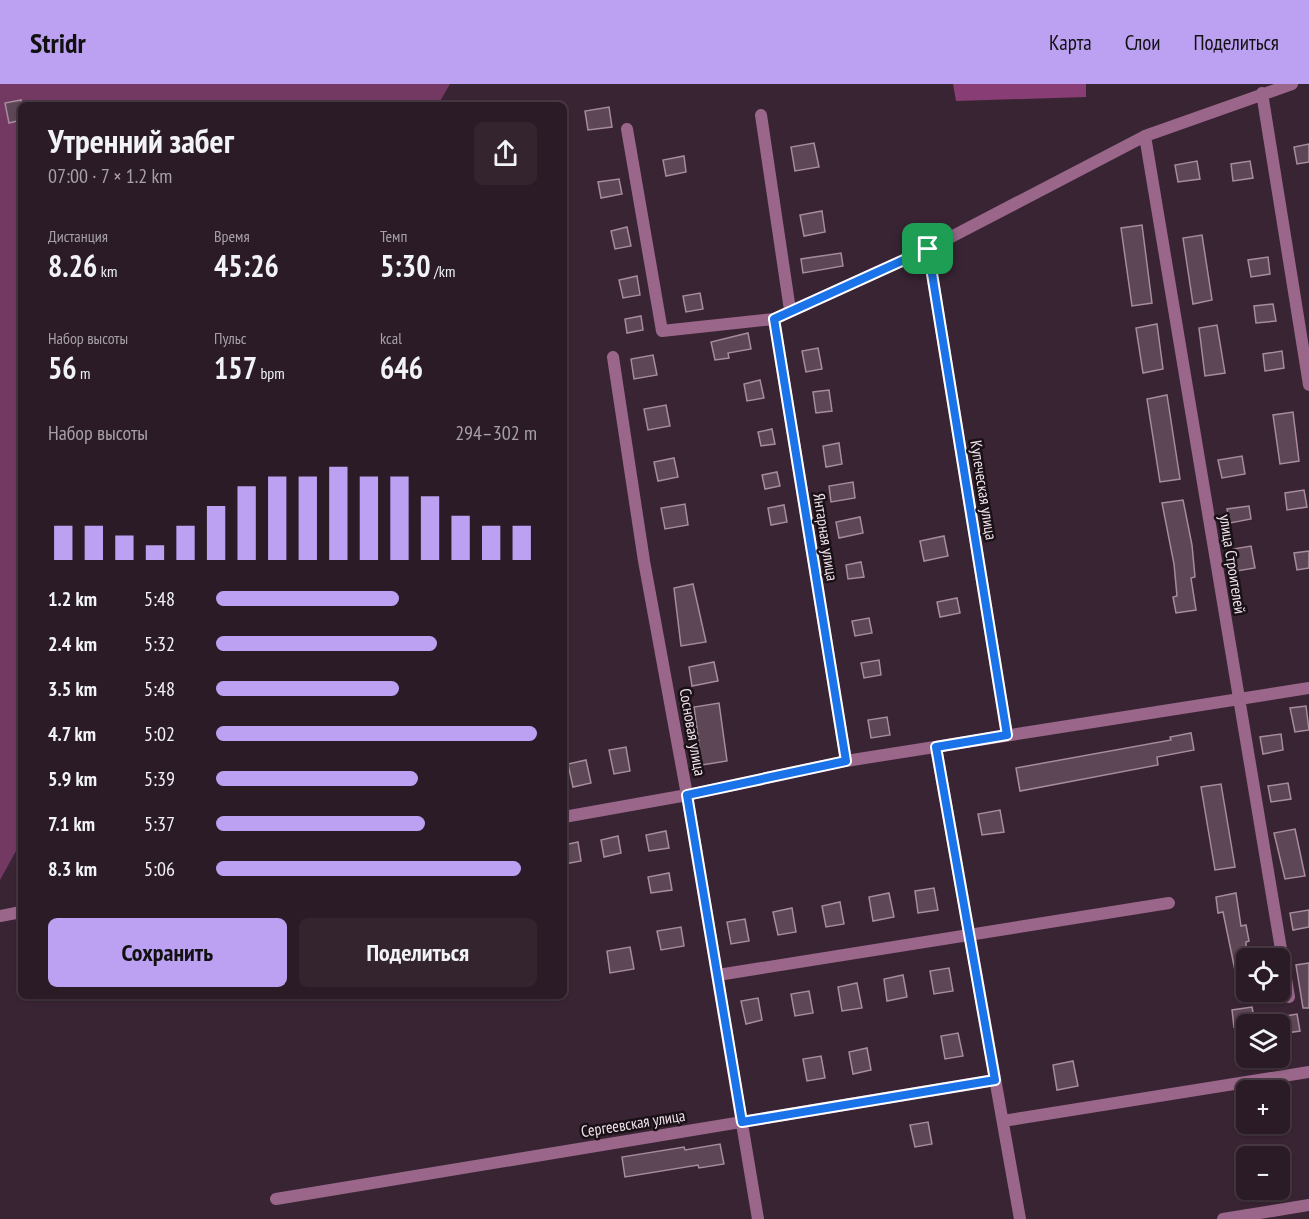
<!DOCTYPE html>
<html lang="ru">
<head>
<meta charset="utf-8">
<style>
  :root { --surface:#2b1b26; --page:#33242e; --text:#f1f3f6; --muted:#a6a1a7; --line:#473943; --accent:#bca0f2 }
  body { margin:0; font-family:"PT Sans Narrow",sans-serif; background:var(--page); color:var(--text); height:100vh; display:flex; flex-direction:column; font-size:22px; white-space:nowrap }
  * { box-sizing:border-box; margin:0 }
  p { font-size:20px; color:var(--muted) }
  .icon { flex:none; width:33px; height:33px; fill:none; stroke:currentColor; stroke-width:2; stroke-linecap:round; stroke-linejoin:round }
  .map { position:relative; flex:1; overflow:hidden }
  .sheet { position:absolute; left:18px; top:18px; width:549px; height:897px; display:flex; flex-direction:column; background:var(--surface); border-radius:9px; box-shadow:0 2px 4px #0004,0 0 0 2px var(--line) }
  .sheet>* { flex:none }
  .tools { position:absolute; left:1236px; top:864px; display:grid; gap:12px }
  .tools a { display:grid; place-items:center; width:54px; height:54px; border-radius:9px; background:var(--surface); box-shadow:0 2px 4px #0004,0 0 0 2px var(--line); font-size:30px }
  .pin { position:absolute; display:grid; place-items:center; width:51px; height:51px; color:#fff; margin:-26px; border-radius:12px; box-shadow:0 3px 9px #0006 }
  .round { display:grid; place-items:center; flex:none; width:63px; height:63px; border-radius:9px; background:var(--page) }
  .overview { display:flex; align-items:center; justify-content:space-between; height:102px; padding:0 30px }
  h1 { font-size:33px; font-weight:700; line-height:45px }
  .metrics { display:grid; grid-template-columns:repeat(3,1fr); gap:9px; height:102px; padding:6px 30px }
  .metrics div { display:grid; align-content:center }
  .metrics b { font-size:30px; font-weight:700 }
  .metrics small { font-size:16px; font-weight:400 }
  .metrics p { font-size:16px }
  .chart { height:168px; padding:12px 30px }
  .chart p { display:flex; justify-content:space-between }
  .chart svg { width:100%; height:108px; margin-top:6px; stroke:var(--accent); stroke-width:6 }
  .button { display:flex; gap:12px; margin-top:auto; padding:12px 30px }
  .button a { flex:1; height:69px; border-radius:9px; background:var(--accent); color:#111; font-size:24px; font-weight:700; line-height:69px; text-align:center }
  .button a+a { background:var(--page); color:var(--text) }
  ul { padding:0 30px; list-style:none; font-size:20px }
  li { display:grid; grid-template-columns:96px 72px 1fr; align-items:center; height:45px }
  li i { height:15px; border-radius:8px; background:var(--accent) }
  header { display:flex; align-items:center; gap:36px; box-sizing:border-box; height:84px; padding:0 30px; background:var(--accent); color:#111 }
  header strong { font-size:28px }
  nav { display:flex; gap:33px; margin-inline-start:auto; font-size:21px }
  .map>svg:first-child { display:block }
  .green { fill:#733963 }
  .forest { fill:#883e75 }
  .building { fill:#5d4656; stroke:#a68c9d; stroke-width:1.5 }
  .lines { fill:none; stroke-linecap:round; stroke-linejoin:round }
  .street { stroke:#9a678b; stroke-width:12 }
  .route-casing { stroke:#fff; stroke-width:12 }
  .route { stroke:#1a73e8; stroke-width:8 }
  .labels { text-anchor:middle; stroke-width:5; stroke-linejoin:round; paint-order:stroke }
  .street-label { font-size:16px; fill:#efe1ea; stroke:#1a1117 }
</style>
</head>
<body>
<header>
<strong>Stridr</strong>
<nav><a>Карта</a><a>Слои</a><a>Поделиться</a></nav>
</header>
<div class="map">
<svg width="1309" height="1135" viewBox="0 0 1309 1135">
  <rect width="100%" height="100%" fill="#392433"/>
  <!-- green -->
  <path class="green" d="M0,0H450L438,21H21V758L0,796Z"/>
  <!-- forest -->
  <path class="forest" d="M953,0H1086V13L956,17Z"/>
  <!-- building -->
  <path class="building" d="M21,16V36L9,39L5,19Z
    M609,23L612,43L588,46L585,27Z
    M814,59L819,83L795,87L791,63Z
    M1309,60V78L1297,80L1294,63Z
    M684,72L686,88L666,92L663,76Z
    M1197,77L1200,95L1178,98L1175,81Z
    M1250,77L1253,94L1233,97L1231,80Z
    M619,95L622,110L601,114L598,98Z
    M822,127L825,148L804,152L800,131Z
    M1142,141L1152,219L1132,222L1121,144Z
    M627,143L631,162L615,165L611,147Z
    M1202,151L1212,216L1193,220L1183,154Z
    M841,169L843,182L803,189L801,175Z
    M1268,173L1270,190L1251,193L1248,176Z
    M637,192L640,211L623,214L619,196Z
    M700,209L703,225L686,228L683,212Z
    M1273,220L1276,237L1256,239L1254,222Z
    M641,232L643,246L627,249L625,235Z
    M1157,240L1163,285L1143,289L1136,244Z
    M1217,241L1225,289L1205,292L1199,244Z
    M748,249L751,265L728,269L729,274L715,276L711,258Z
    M818,264L822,285L806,288L802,267Z
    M1282,267L1284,284L1265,287L1263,270Z
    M653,271L657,291L634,295L631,275Z
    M760,296L764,314L747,317L744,300Z
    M829,306L832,327L816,329L813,308Z
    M1167,311L1180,395L1160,398L1147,315Z
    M666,321L670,342L648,346L644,325Z
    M1293,328L1299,377L1280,380L1273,331Z
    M772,345L775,360L761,362L758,348Z
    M839,359L842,380L826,383L823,362Z
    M1242,372L1245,390L1222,394L1218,376Z
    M674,374L678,393L658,397L654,378Z
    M777,388L780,402L765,405L762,391Z
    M853,398L855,414L831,418L829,402Z
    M1304,406L1307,423L1287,426L1285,409Z
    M1183,416L1192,461L1195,493L1191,494L1196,526L1176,529L1173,513L1177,512L1174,480L1162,419Z
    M685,420L688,441L665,445L661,424Z
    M784,421L787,438L771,441L768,424Z
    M1249,422L1251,435L1230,439L1227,425Z
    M860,433L863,449L839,454L836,438Z
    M944,452L948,472L924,477L920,457Z
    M1251,462L1255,484L1237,487L1233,465Z
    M1309,467V484L1297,486L1294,469Z
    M861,478L864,493L848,495L846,481Z
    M693,500L706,558L681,562L674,504Z
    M957,514L960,529L940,533L937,518Z
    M869,534L872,549L855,552L852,537Z
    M879,576L881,591L864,594L861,579Z
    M714,578L718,597L692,602L689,583Z
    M719,619L727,677L702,681L694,623Z
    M1306,622L1309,646L1295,648L1290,624Z
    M887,633L890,651L871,654L868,636Z
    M1191,649L1194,666L1157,673L1158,681L1020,707L1016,684L1171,656L1170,653Z
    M1281,650L1283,666L1263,670L1260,653Z
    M626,663L630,687L614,690L609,666Z
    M586,676L591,699L573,703L568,680Z
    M1288,699L1291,715L1271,718L1268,702Z
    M1221,700L1235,783L1215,786L1201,703Z
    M1000,726L1004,748L982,751L978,730Z
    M1295,745L1305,792L1285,795L1274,749Z
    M666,747L669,764L649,767L646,751Z
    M618,752L621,769L604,773L601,756Z
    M578,758L581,777L564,780V761Z
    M669,789L672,806L651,809L648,793Z
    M934,804L938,826L918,829L915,807Z
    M889,809L894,833L873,837L869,813Z
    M1236,809L1241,842L1246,841L1249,857L1246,858V894L1237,896L1223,828L1218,829L1216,813Z
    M840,818L844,840L826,843L822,822Z
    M792,824L796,848L778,851L773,828Z
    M1309,826V843L1293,846L1290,829Z
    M745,835L749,857L731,860L727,838Z
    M681,843L684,862L661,866L657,847Z
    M630,863L634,885L610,889L607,867Z
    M1309,879V924H1303L1296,881Z
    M949,884L953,907L934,910L930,887Z
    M903,891L907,913L887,917L884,895Z
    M857,899L862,924L842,927L838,903Z
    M809,907L813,929L795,932L791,910Z
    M758,914L762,936L746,940L741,917Z
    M1252,923L1255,939L1234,943L1232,926Z
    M1297,930L1300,947L1280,950V933Z
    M958,949L963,972L945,975L941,952Z
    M867,964L871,986L853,990L849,968Z
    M821,972L825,994L807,997L803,975Z
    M1073,977L1078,1002L1057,1006L1053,981Z
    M928,1038L932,1060L915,1063L910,1041Z
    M720,1060L724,1080L699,1084L698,1081L625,1093L622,1073L684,1063L685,1066Z"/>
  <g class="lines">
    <!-- street -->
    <path class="street" d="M1262,9L1309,301
      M761,31L790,226
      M627,45L662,247L774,235L928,165L1145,52L1292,0
      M1145,52L1289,913
      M928,165L1007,651
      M774,235L846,677
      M613,273L644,477L687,711L758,1135
      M936,663L1020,1135
      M564,733L687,711L846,677L1309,604
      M0,832L21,828
      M718,891L1169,819
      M1003,1037L1309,988
      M276,1115L995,996
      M1223,1135L1309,1121"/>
  </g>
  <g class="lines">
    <defs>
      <path id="route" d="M928,165L1007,651L936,663L995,996L742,1038L687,711L846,677L774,235Z"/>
    </defs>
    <!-- route casing -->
    <use href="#route" class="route-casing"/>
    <!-- route -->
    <use href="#route" class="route"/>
  </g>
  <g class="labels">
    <!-- street labels -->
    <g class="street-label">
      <text transform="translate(984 406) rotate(81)" y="6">Купеческая улица</text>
      <text transform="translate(826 453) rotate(81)" y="6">Янтарная улица</text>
      <text transform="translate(1233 480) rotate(81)" y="6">улица Строителей</text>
      <text transform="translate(693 648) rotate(80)" y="6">Сосновая улица</text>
      <text transform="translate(633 1039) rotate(-9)" y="6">Сергеевская улица</text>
    </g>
  </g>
</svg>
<div class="tools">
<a><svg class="icon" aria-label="locate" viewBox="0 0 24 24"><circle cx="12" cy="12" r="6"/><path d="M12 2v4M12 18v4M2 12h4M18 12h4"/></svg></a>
<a><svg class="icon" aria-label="layers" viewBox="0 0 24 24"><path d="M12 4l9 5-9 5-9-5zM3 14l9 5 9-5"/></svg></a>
<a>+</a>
<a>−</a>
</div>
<div class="pin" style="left:928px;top:165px;background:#1e9e55"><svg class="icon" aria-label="arrive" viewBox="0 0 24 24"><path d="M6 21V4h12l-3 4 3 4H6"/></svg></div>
<section class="sheet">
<div class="overview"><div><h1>Утренний забег</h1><p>07:00 · 7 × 1.2 km</p></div><a class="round"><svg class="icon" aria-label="share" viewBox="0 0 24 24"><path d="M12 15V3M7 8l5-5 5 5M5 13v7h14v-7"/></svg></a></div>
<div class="metrics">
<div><p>Дистанция</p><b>8.26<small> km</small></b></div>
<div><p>Время</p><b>45:26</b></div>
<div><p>Темп</p><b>5:30<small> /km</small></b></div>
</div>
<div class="metrics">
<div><p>Набор высоты</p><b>56<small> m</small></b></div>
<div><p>Пульс</p><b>157<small> bpm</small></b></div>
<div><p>kcal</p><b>646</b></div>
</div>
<div class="chart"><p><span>Набор высоты</span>294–302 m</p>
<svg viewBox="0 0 160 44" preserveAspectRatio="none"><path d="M5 44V30M15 44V30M25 44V34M35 44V38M45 44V30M55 44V22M65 44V14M75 44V10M85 44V10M95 44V6M105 44V10M115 44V10M125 44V18M135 44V26M145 44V30M155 44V30"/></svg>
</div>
<ul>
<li><b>1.2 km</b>5:48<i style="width:57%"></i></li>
<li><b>2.4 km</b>5:32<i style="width:69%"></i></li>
<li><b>3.5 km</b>5:48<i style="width:57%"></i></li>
<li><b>4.7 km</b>5:02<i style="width:100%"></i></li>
<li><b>5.9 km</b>5:39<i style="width:63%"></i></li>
<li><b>7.1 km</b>5:37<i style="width:65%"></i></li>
<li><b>8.3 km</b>5:06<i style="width:95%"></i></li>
</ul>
<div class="button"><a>Сохранить</a><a>Поделиться</a></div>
</section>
</div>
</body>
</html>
